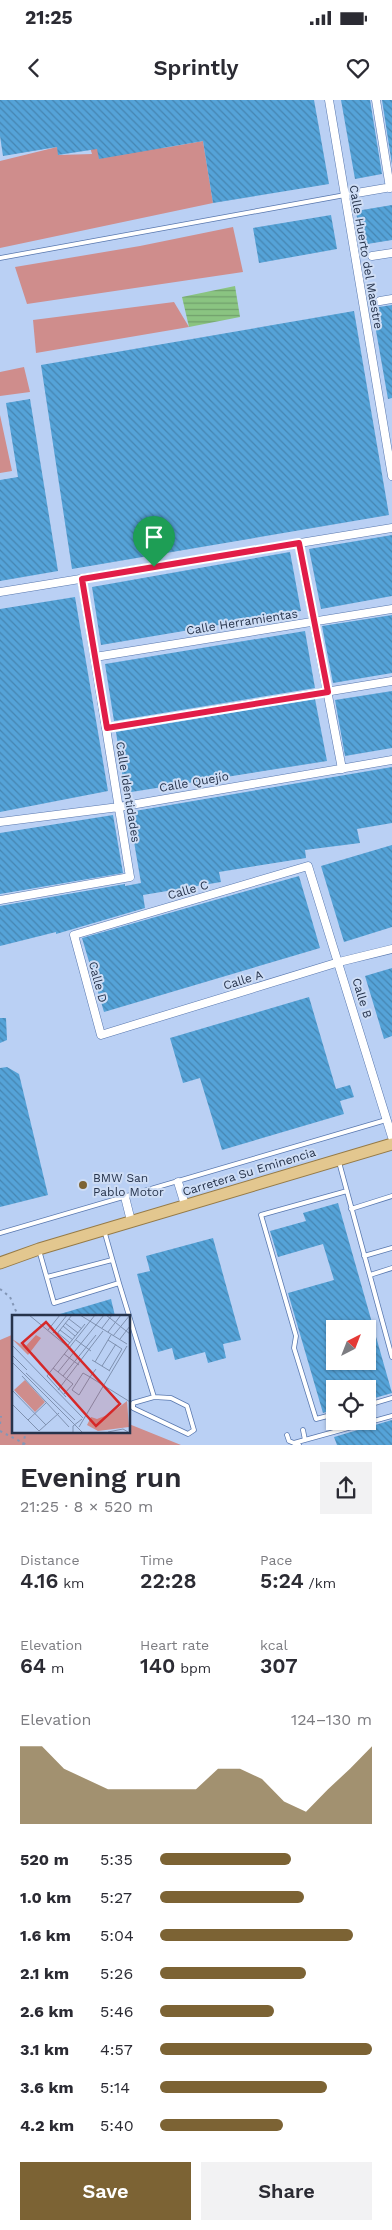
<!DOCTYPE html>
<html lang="en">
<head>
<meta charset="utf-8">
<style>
  :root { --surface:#fff; --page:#f2f2f3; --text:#2b2b33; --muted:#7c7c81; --accent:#7c6334 }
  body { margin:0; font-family:"Work Sans",sans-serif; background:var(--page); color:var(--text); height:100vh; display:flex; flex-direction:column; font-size:19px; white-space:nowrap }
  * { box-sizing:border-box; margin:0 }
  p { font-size:16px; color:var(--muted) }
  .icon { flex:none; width:28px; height:28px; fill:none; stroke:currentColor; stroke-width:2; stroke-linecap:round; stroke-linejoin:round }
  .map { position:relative; height:1345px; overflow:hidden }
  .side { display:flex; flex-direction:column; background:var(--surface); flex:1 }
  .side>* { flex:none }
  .needle { width:32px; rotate:42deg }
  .buttons { position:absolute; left:326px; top:1220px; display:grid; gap:10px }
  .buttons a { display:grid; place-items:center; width:50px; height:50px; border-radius:0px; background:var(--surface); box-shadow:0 1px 4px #0004; font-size:25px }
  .pin { position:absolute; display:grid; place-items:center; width:42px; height:42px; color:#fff; margin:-51px -21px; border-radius:50% 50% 50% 0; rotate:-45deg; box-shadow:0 0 5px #0007 }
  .pin .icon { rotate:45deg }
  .round { display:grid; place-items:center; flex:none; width:52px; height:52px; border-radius:0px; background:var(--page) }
  .summary { display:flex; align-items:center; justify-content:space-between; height:85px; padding:0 20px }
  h1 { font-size:28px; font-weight:600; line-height:38px }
  .stats { display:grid; grid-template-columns:repeat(3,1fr); gap:8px; height:85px; padding:5px 20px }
  .stats div { display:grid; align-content:center }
  .stats b { font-size:21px; font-weight:600 }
  .stats small { font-size:14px; font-weight:400 }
  .stats p { font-size:14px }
  .chart { height:140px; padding:10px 20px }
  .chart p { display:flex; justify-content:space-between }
  .chart svg { width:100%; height:90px; margin-top:5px; fill:var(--accent); opacity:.7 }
  .button { display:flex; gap:10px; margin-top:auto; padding:10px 20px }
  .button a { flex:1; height:58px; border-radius:0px; background:var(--accent); color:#fff; font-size:20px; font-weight:600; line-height:58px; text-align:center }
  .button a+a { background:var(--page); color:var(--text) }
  ul { padding:0 20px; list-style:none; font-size:16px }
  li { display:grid; grid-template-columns:80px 60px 1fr; align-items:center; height:38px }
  li i { height:12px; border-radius:6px; background:var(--accent) }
  .status { display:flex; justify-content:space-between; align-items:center; height:35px; padding:0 25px; background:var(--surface); direction:ltr }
  .status svg { height:14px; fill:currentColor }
  header { display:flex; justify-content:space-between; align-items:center; height:65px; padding:0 20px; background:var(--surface); font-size:22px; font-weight:600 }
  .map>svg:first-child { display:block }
  .green { fill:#cf8d8c }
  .water { fill:url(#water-rules) }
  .building { fill:url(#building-back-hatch); fill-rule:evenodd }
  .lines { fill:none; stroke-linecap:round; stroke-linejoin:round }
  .service-casing { stroke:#5877ae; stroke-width:5.5 }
  .minor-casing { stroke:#5877ae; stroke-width:9 }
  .primary-casing { stroke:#957a46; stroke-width:13 }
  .path { stroke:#8396b6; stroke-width:2; stroke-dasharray:2.5 4; stroke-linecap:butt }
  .service { stroke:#fff; stroke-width:4 }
  .minor { stroke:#fff; stroke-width:8 }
  .primary { stroke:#e3c78f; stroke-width:11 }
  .route-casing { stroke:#fff; stroke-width:10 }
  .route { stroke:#e11d48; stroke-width:6 }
  .poi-dot { fill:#7c6334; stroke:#ceddf5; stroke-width:2 }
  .labels { text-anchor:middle; stroke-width:4; stroke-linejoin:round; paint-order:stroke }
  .street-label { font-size:12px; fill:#26334b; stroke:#ceddf5 }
  .poi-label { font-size:12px; fill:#26334b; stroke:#ceddf5; text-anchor:start }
  .inset-road { fill:none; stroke:#7f91b0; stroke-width:1 }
  .view { fill:#d62828; fill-opacity:0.15; stroke:#d62828; stroke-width:2.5 }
  .inset-edge { fill:none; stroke:#26334b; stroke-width:2.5 }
</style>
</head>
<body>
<div class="status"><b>21:25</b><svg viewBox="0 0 49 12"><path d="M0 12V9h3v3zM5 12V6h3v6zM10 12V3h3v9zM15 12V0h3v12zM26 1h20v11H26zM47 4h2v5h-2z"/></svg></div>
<header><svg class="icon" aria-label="back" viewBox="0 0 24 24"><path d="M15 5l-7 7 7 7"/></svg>Sprintly<svg class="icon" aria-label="heart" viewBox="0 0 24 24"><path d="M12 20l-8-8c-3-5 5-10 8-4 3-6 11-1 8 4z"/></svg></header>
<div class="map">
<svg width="392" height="1345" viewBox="0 0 392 1345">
  <defs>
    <pattern id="water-rules" width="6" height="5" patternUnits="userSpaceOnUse" patternTransform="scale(1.25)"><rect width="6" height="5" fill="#8ac481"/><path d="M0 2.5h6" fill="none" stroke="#71a06c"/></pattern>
    <pattern id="building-back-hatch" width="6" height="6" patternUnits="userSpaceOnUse" patternTransform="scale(1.25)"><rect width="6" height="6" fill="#55a3d8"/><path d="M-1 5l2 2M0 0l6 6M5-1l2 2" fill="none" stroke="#4685b1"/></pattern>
  </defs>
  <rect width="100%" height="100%" fill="#bad0f4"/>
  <!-- green -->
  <path class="green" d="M159,29L163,48L203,41L213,103L0,148V61L57,47L59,55L92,54L88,41Z
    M233,127L243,172L27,204L15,167L140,146Z
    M174,202L189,227L36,253L33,220Z
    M24,267L30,292L0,296V272Z
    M0,315L12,371L0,373Z
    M14,1234V1331H129V1324L181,1345H0V1240Z"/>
  <!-- water -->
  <path class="water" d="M235,186L240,217L189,227L182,197Z"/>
  <!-- building -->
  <path class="building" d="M0,0H314L329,84L213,103L203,41L99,59L97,49L58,55L57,47L3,56L0,36Z
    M341,0H370L382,74L355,79Z
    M382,0H392V65Z
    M392,105V140L361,145L356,111Z
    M331,115L337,149L259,163L253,128Z
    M392,205V298L388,299L372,208Z
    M354,211L389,415L72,469L41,265Z
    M30,299L58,471L0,481V380L18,377L6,303Z
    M392,435V496L321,509L309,449Z
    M290,452L301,511L101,545L92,487Z
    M75,497L108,691L0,712V509Z
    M392,515V573L333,583L322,526Z
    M305,531L315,588L114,621L105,564Z
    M392,591V648L345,656L335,600Z
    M315,599L327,661L125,693L116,632Z
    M392,667V723L357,729L360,743L305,750L306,758L219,772L221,782L143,795L145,808L56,834V832L0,846V806L125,784V786L141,783L129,712Z
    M113,715L123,773L0,794V733Z
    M392,745V827L344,842L321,766Z
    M299,776L320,848L104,912L82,838Z
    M392,868V936L384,939L365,876Z
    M309,897L336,989L350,985L354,997L340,1001L344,1014L222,1050L200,978L183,983L170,938Z
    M0,918H6L7,940L0,943Z
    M7,967L19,974L48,1095L0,1107V968Z
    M338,1103L392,1293L368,1300V1289H335V1309L323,1313L288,1193L334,1180L323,1144L278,1157L270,1131L306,1121L303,1113ZM335,1229H368V1261H335Z
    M213,1138L241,1240L223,1244L226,1258L208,1263L205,1252L175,1260L172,1248L158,1252L137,1174L150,1171L146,1156Z
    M111,1199L115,1216H60V1214Z
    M392,1320V1345H337L334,1337Z"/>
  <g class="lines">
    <defs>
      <path id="service" d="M0,158L345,95
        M339,1062L392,1257
        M351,1109L392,1096
        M104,1130L119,1183
        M0,1133L386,1020
        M39,1150L54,1203L119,1183L154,1297
        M364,1156L392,1148
        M370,1175L392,1168
        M47,1177L112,1160
        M154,1297L171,1298L187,1306L194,1330L188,1334L133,1308V1303Z
        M368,1305L392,1298
        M335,1314L316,1319L294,1248L296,1236L261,1115L347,1091
        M303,1330L305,1340
        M287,1335L289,1341L299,1345
        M294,1343L392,1316"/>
      <path id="minor" d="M329,0L392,376
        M376,0L390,88
        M345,95L392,87
        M372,156L392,153
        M380,201L392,199
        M299,443L342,669
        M0,492L392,428
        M95,557L392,509
        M107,628L392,581
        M0,722L119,707L392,660
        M0,800L130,777L82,479
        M392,849L339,862L101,935L74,835L308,766L392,1037
        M178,1082L185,1105
        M125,1097L131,1121"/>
      <path id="primary" d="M0,1163L39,1149L392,1044"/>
    </defs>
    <!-- service casing -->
    <use href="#service" class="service-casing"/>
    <!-- minor casing -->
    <use href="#minor" class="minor-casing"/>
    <!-- primary casing -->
    <use href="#primary" class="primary-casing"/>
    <!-- path -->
    <path class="path" d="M0,1189L10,1197L18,1216
      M0,1324L1,1316
      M0,1331L27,1345
      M23,1345L26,1331"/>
    <!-- service -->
    <use href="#service" class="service"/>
    <!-- minor -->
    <use href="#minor" class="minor"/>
    <!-- primary -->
    <use href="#primary" class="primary"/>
  </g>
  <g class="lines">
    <defs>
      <path id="route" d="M299,443L328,592L107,628L82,479Z"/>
    </defs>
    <!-- route casing -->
    <use href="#route" class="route-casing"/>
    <!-- route -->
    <use href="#route" class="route"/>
  </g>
  <!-- markers -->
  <circle class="poi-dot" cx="83" cy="1085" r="5"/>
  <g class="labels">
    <!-- street labels -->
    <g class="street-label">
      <text transform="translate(366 157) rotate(80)" y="4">Calle Huerto del Maestre</text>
      <text transform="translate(242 522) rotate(-9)" y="4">Calle Herramientas</text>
      <text transform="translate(194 682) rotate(-10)" y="4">Calle Quejío</text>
      <text transform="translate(128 692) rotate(81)" y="4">Calle Identidades</text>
      <text transform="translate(188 790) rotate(-16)" y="4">Calle C</text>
      <text transform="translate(243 880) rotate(-17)" y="4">Calle A</text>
      <text transform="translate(98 882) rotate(75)" y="4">Calle D</text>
      <text transform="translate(362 898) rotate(73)" y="4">Calle B</text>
      <text transform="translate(249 1072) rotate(-17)" y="4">Carretera Su Eminencia</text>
    </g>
    <!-- poi labels -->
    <g class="poi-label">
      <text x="93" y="1082">BMW San<tspan x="93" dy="14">Pablo Motor</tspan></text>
    </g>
  </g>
  <!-- overview -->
  <g transform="translate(12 1215)">
    <rect width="118" height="118" fill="#bad0f4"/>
    <path d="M24,20L29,23L16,40L0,24L13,32ZM13,65L33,87L23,97L2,75ZM115,86L117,112L86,116L75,110L79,102L85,104L98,99Z" fill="#cf8d8c"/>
    <path class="inset-road" d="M17,0L56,32M68,0L115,29M94,0L118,19M57,4L70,14M53,8L66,18M51,11L63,21M90,13L100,0M36,15L48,0M48,15L61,25M96,17L109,0M41,18L55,0M46,18L58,28M44,20L60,0M101,21L118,0M108,24L118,11M64,25L79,36M96,25L110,34L97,56M0,30L71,103M56,30L73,9M52,39L67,50M0,40L15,55M80,45L98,56M0,47L70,117M83,47L99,20M90,51L104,29M41,53L61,69L52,79M84,54L78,62L67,80L60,75L71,58L78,62L115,85L118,87M46,57L92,0M14,58L63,105M10,61L57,112M51,61L84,20M0,75L34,110M46,75L91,16M54,82L35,61L83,0M0,89L27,116M16,105L35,87M67,112L115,31M27,116L47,98M61,117V111L70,104M96,117L111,114L116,117"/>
    <path class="view" d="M34,7L108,89L84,111L10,28Z"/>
    <rect width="118" height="118" class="inset-edge"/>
  </g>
</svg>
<div class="buttons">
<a><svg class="needle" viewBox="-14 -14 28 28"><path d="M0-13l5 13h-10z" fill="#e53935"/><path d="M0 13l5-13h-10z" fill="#7c7c81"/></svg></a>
<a><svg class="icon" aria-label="locate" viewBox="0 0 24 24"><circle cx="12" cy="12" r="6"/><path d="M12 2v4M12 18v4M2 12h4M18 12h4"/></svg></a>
</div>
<div class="pin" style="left:154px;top:467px;background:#1e9e55"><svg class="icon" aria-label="arrive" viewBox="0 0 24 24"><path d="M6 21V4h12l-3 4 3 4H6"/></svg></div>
</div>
<section class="side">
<div class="summary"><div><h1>Evening run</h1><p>21:25 · 8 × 520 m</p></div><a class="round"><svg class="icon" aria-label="share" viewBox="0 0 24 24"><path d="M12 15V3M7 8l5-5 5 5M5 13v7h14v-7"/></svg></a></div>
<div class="stats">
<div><p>Distance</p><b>4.16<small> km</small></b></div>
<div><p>Time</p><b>22:28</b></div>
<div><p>Pace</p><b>5:24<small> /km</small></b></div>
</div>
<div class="stats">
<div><p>Elevation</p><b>64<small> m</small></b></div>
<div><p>Heart rate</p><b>140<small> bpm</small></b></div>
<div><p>kcal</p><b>307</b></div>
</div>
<div class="chart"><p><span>Elevation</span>124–130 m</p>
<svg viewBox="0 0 160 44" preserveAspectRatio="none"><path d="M0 44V6L10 6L20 17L30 22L40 27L50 27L60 27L70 27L80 27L90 17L100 17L110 22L120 33L130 38L140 27L150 17L160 6V44z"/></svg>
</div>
<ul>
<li><b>520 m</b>5:35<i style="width:62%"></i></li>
<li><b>1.0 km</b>5:27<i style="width:68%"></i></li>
<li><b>1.6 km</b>5:04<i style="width:91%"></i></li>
<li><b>2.1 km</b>5:26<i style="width:69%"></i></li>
<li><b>2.6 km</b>5:46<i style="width:54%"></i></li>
<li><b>3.1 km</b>4:57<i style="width:100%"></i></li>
<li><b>3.6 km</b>5:14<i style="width:79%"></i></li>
<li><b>4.2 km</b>5:40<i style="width:58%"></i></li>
</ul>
<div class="button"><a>Save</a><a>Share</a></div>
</section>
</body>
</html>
